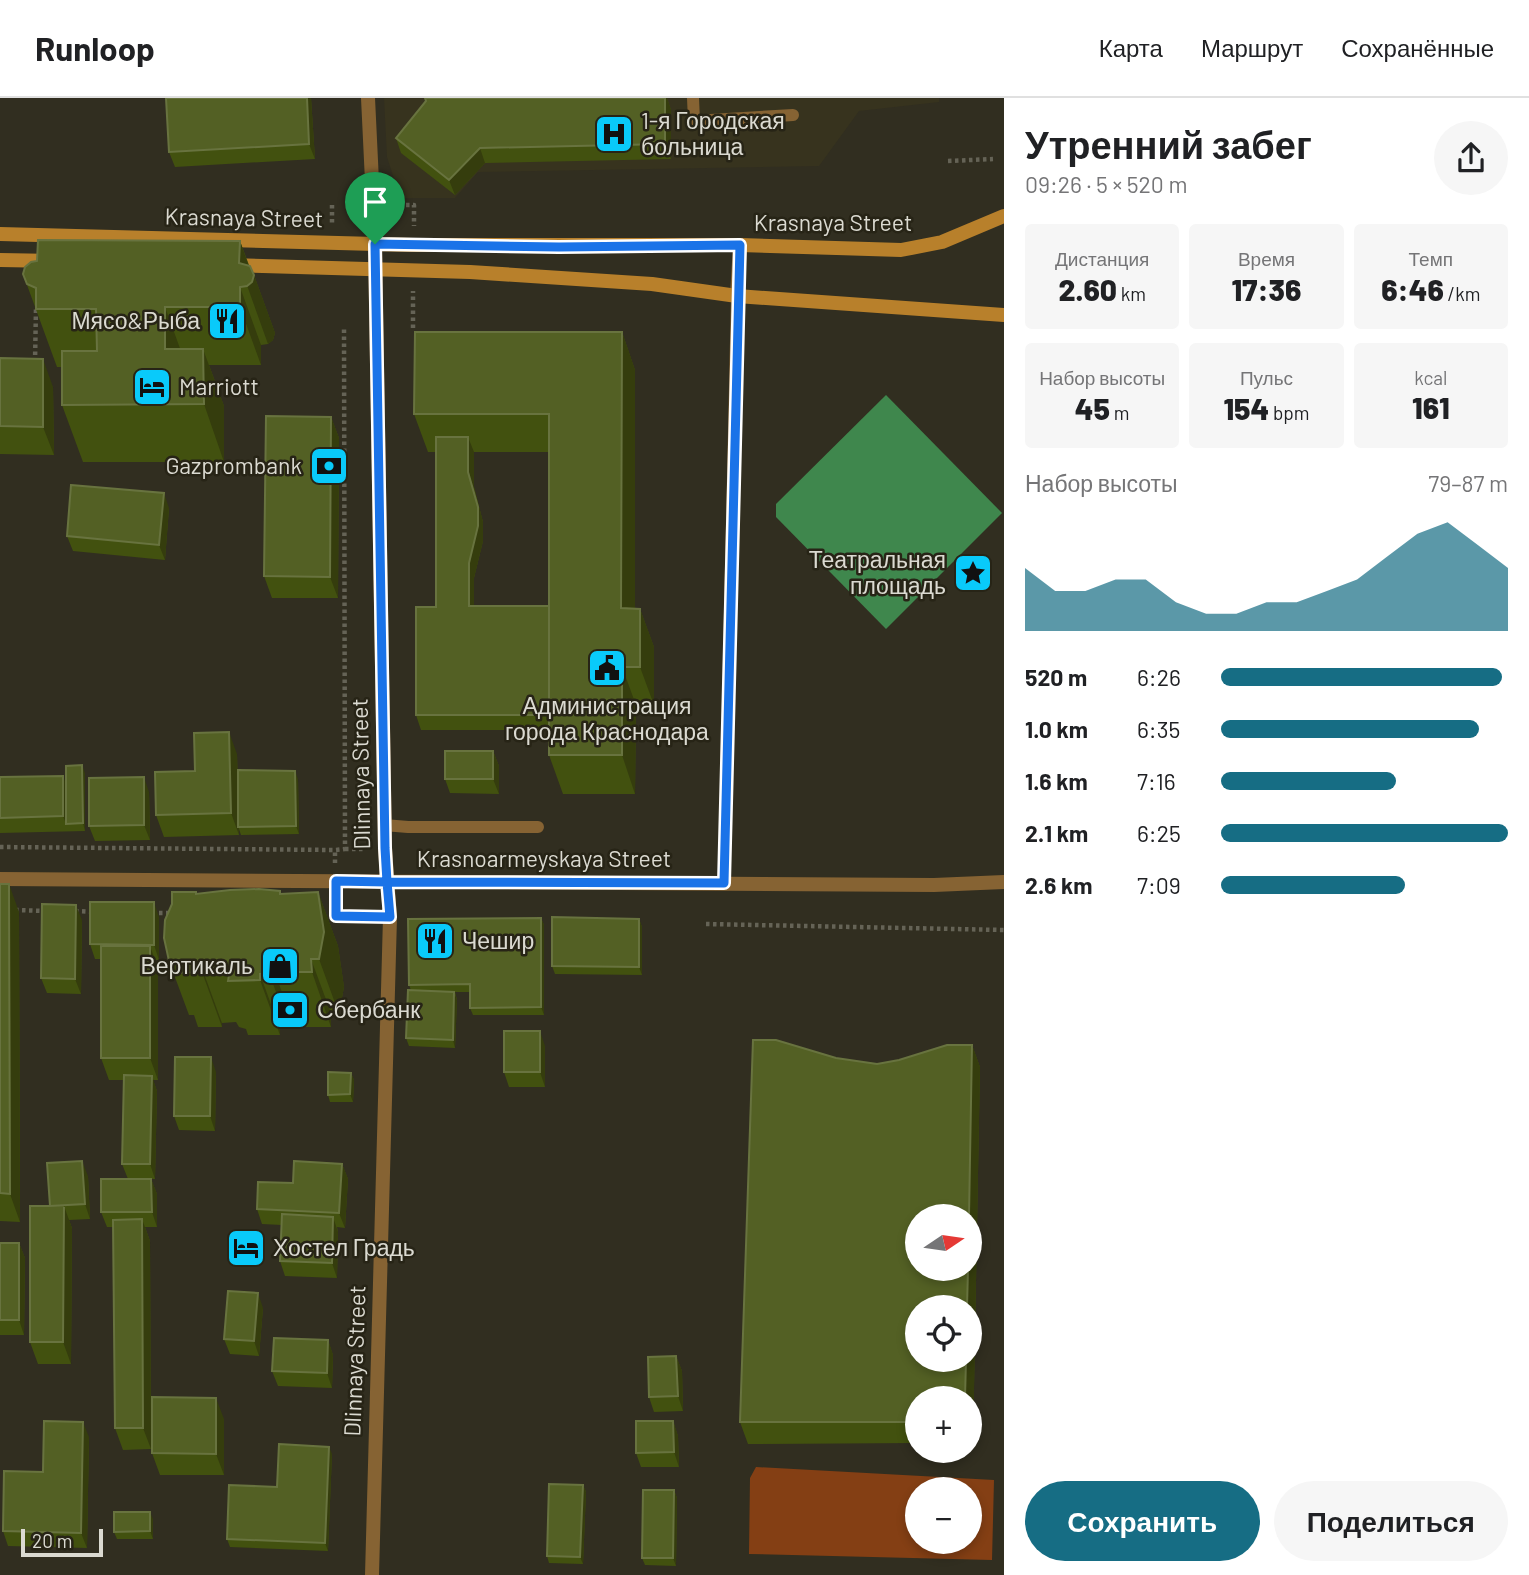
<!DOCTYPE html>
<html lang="ru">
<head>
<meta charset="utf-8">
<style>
  :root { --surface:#fff; --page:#f6f6f6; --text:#202124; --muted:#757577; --line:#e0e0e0; --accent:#166d84 }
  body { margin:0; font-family:Barlow,sans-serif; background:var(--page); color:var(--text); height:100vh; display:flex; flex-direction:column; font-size:26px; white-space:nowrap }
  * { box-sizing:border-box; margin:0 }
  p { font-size:23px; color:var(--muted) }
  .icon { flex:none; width:38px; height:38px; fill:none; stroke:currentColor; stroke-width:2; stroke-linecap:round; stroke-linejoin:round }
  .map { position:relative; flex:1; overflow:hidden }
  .side { display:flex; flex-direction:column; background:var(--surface); width:525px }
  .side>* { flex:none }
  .needle { width:46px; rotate:77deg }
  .buttons { position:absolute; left:905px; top:1106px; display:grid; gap:14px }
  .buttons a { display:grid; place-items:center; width:77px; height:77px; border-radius:50%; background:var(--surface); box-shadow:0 4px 10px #0003; font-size:35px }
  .scale { position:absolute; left:21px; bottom:18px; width:82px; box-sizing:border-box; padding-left:7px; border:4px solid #dbdad1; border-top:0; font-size:19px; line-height:24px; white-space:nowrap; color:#dbdad1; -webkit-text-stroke:5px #272416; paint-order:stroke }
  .pin { position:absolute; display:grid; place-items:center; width:60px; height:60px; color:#fff; margin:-72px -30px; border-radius:50% 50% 50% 0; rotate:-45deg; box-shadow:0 0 7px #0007 }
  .pin .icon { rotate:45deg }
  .round { display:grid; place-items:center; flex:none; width:74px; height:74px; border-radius:37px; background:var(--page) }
  .summary { display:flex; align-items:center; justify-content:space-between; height:119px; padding:0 21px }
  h1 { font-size:38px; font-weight:800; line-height:52px }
  .stats { display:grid; grid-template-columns:repeat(3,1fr); gap:10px; height:119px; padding:7px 21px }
  .stats div { display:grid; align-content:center; border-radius:7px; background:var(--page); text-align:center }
  .stats b { font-size:30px; font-weight:800 }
  .stats small { font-size:19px; font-weight:400 }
  .stats p { font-size:19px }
  .chart { height:196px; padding:14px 21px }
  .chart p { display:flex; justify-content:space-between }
  .chart svg { width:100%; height:126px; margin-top:7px; fill:var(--accent); opacity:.7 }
  .action { display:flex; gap:14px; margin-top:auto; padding:14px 21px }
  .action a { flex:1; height:80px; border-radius:42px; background:var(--accent); color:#fff; font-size:28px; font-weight:800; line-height:80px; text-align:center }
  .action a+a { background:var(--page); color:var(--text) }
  ul { padding:0 21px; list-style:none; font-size:23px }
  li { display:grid; grid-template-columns:112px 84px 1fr; align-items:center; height:52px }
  li i { height:18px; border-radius:9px; background:var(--accent) }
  header { display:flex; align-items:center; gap:42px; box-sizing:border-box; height:98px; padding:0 35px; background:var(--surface); border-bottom:2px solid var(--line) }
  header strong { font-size:33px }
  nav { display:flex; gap:38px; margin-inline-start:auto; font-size:24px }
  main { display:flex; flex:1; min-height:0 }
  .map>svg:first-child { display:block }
  .built { fill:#37331e }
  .green { fill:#843f14; fill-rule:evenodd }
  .water { fill:#3f874d }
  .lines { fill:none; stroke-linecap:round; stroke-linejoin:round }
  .path { stroke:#656356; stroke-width:4.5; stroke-dasharray:3.5 3.5; stroke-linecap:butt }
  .service { stroke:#866333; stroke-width:12 }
  .minor { stroke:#866333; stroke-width:14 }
  .tertiary { stroke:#866333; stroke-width:14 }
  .secondary { stroke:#b8802b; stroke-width:14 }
  .wall { fill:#42510f; fill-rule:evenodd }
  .shaded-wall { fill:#353d0d }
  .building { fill:#536024; stroke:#68733f; stroke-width:2 }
  .route-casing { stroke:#fff; stroke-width:14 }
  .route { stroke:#1a73e8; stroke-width:9 }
  .labels { text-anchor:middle; stroke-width:5; stroke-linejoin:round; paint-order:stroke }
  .poi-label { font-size:23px; fill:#dbdad1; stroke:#272416; text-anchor:start }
  .street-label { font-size:23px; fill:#dbdad1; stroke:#272416 }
</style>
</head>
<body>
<header>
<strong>Runloop</strong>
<nav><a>Карта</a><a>Маршрут</a><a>Сохранённые</a></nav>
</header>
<main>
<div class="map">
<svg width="1004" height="1477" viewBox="0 0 1004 1477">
  <rect width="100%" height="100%" fill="#312e20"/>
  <!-- built -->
  <path class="built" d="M384,0H939V4L859,13L819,68L478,74L455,100H400L387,59Z"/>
  <!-- green -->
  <path class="green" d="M756,1369L994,1382L992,1462L749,1456L750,1380ZM917,1391H970V1444H917Z"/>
  <!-- water -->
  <path class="water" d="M886,297L1002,415L886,531L776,419V406Z"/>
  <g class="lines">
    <!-- path -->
    <path class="path" d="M948,63L993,61
      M332,107V127
      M392,107H414V128
      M413,230V193
      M35,264L36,209
      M0,749L335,752
      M345,751H365
      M335,765V752L345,751L344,229
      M336,802V818L371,819
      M15,812L45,813
      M75,813L94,814
      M152,815H171
      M706,826L1004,832"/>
    <!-- service -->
    <path class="service" d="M693,0L694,23L793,17
      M384,727L408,729H538
      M724,785L737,198"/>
    <!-- minor -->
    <path class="minor" d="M737,198L740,147"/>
    <!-- tertiary -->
    <path class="tertiary" d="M368,0L375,146L385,750L390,819L372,1477
      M0,781L934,787L1004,784"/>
    <!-- secondary -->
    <path class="secondary" d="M0,136L413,147H740L901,152L942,144L1004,118
      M0,162L56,163
      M230,167L470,174L652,186L737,198L1004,217"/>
  </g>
  <!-- wall -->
  <path class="wall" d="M166,0H311L315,61L175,69L169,54Z
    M425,0H667L671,12V61L485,65L455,97L401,55L396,40L426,3Z
    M240,143L249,167L254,177L275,235L273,242L268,246L261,247V267H209L224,308V364H83L62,307V269H57L23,176Z
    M622,234L635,272V510L640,511L654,549V607H636L635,696H563L549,657V632H421L416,617L436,509V354H428L414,316ZM474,354H549V508H474V480L483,443V424L474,389Z
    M0,260L53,289L54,357L0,356Z
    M331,319L339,340L338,500H272L264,478Z
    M169,410L165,462L73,453L67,438Z
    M493,653L499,668V696L450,695L445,681Z
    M237,656L238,691L298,681L299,736L241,737L239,731V737L164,739L156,717L195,673Z
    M85,675V733L0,735V679L66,685Z
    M149,694L150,742L95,743L89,728Z
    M0,786L19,814L20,1124L0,1123Z
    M280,793L281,796L318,794L338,848L344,889L339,916L331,915V929H306L305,924H293L289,929L280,931V937H248L246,931L239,929L236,924L222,925V929H198L194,917H189L169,863L172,806L197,796Z
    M159,819V862H155L158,870V982H153L157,993L155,1081H151L157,1096V1129H145L150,1143L151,1351L123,1352L115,1330L113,1129H107L101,1114L128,1081L122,1066L124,982H109L101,960V861H95L90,846Z
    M541,820L544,827V917H473L470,910V894H455L457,902L455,950L409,948L406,940L411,892L409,887Z
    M639,821L642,829V877L555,876L552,868Z
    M82,822L81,896L47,895L41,880Z
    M972,947L980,969L973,1345H970V1300H917V1345L748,1346L740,1324L836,960L877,966L899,962Z
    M545,948V989H509L504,974Z
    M216,974L215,1033L179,1032L174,1018Z
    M351,975L354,982L353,1004H330L328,997Z
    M342,1066L348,1081L345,1130L337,1129L338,1134L337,1180L285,1178L280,1163L282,1127L262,1126L257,1111L293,1085Z
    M88,1078L90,1121L69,1122L72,1130L71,1266H38L30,1244L50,1108Z
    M0,1145H19L25,1160L24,1237H0Z
    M263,1210L259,1258L230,1256L224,1241Z
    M328,1242L333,1257L332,1290L278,1288L272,1273Z
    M676,1258L682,1273L683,1313L654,1314L649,1299Z
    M224,1321V1377H160L152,1355Z
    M673,1323L678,1338L679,1369H641L636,1355Z
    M89,1339L87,1450L8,1448L3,1433L43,1374Z
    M332,1356L328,1453L230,1449L227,1441L277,1389Z
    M583,1387L586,1394L583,1466L549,1465L547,1458Z
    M674,1392L677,1400L676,1468L645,1467L642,1460Z
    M153,1421V1441H117L114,1434Z"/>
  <!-- shaded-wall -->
  <path class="shaded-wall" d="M307,0H311L315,61L309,46Z
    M665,0H667L671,12V61L665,46Z
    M480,50L485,65L455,97L449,82Z
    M240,143L253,180L254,177L275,235L273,242L268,246L239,165Z
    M240,189L261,247V267L240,209Z
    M165,209L186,267L165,251Z
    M622,234L635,272V549L621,510Z
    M203,251L224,308V364L204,306Z
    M43,261L53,289L54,357L43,329Z
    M331,319L339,340L338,500L330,479Z
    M468,339L474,354V389L483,424V443L474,480V523L469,508Z
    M164,395L169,410L165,462L159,447Z
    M640,511L654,549V607L640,569Z
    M622,569L636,607L635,696L622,657Z
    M229,634L237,656L239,737L231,715Z
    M493,653L499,668V696L493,681Z
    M82,667L85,675V733L83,725Z
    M295,673L298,681L299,736L296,728Z
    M63,678L69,693L66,726L63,718Z
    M144,679L149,694L150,742L144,727Z
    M9,786L19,814L20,1124L10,1096Z
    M318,794L338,848L344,889L339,916L319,861Z
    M154,804L159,819V862L154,847Z
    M76,807L82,822L81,896L75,881Z
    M541,820L544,827V917L541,909Z
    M639,821L642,829V877L639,869Z
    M150,848L158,870V982L150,960Z
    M311,861L331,915V929L312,874Z
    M202,870L222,925V929L202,874Z
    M273,870L293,924L289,929L269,875Z
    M260,876L280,931V937L260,882Z
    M454,894L457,902L455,950L453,942Z
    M540,933L545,948V989L540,974Z
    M972,947L980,969L973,1345L970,1337V1300H965L966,1262H970V1209H967L968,1171H970V1118H969Z
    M211,959L216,974L215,1033L210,1018Z
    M351,975L354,982L353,1004L350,996Z
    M152,978L157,993L155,1081L150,1066Z
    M82,1063L88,1078L90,1121L85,1106Z
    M342,1066L348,1081L345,1130L339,1115Z
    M151,1081L157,1096V1129L152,1114Z
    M64,1108L72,1130L71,1266L63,1244Z
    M333,1119L338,1134L337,1180L332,1165Z
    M142,1121L150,1143L151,1351L143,1330Z
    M19,1145L25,1160L24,1237L19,1222Z
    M258,1195L263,1210L259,1258L254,1243Z
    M328,1242L333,1257L332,1290L327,1275Z
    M676,1258L682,1273L683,1313L678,1298Z
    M216,1300L224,1321V1377L216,1356Z
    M673,1323L678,1338L679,1369L674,1354Z
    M83,1324L89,1339L87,1450L81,1435Z
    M329,1349L332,1356L328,1453L325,1445Z
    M583,1387L586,1394L583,1466L580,1459Z
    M674,1392L677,1400L676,1468L673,1460Z
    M150,1414L153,1421V1441L150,1433Z"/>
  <!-- building -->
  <path class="building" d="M166,0H307L309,46L169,54Z
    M425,0H665V46L480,50L449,82L396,40L426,3Z
    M38,142L240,143L239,165L250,168L254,177L252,184L247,188L240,189V209H165V251H203L204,306L62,307V253H97L96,211H36V190L27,186L23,176L25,169L31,164L37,163Z
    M415,234H622L621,510L640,511V569H622V657H549V316H414Z
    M0,260L43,261V329L0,328Z
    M266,318L331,319L330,479L264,478Z
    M436,339H468V374L478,409V428L469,465V508H549V617H416V509H436Z
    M71,387L164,395L159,447L67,438Z
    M229,634L231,715L156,717L155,674L195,673L194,635Z
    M445,653H493V681H445Z
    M82,667L83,725L66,726V668Z
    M238,672L295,673L296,728L238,729Z
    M63,678V718L0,720V679Z
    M144,679V727L89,728V680Z
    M0,786H9L10,1096L0,1095Z
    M259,791L280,793V796L318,794L324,834L319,861H311L312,874H287L286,870H273L269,875L260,876V882L228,883L229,877L219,874L216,870H202V874L178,875L177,862L169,863L164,840L165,822L172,806V794H196V796L230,792Z
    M90,804H154V847L90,846Z
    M42,806L76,807L75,881L41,880Z
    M552,819L639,821V869L552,868Z
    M541,820V909L470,910V886L409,887L408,821Z
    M101,848H150V960H101Z
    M408,892L454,894L453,942L406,940Z
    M504,933H540V974H504Z
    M753,942H776L836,960L877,966L899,962L947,947H972L969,1118H917V1171H968L967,1209H917V1262H966L965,1300H917V1324H740Z
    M175,959H211L210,1018H174Z
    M328,974L351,975L350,996L328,997Z
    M124,977L152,978L150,1066H122Z
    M82,1063L85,1106L50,1108L47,1065Z
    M294,1063L342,1066L339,1115L257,1111L258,1084L293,1085Z
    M101,1081H151L152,1114H101Z
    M30,1108H64L63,1244H30Z
    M282,1116L333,1119L332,1165L280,1163Z
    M142,1121L143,1330H115L113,1122Z
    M0,1145H19V1222H0Z
    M228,1193L258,1195L254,1243L224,1241Z
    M274,1240L328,1242L327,1275L272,1273Z
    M676,1258L678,1298L649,1299L648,1259Z
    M152,1299L216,1300V1356L152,1355Z
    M44,1323L83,1324L81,1435L3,1433L4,1373L43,1374Z
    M636,1323H673L674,1354L636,1355Z
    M279,1346L329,1349L325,1445L227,1441L229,1387L277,1389Z
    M549,1386L583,1387L580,1459L547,1458Z
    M643,1392H674L673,1460H642Z
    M114,1414H150V1433L114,1434Z"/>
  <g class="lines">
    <defs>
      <path id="route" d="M375,146L385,750L387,784L336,783V818L390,819L387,784L724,785L740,147L559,149L375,146"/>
    </defs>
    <!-- route casing -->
    <use href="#route" class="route-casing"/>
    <!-- route -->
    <use href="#route" class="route"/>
  </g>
  <!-- icons -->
  <defs>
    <symbol id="hospital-square" viewBox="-11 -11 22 22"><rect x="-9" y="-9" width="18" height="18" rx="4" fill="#09cafa" stroke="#272416"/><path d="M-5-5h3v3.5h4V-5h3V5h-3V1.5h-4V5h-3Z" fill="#111"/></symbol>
    <symbol id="restaurant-square" viewBox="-11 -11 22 22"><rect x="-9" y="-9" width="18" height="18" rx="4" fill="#09cafa" stroke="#272416"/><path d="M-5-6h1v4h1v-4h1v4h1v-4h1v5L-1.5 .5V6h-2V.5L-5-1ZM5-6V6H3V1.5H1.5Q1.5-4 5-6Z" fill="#111"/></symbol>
    <symbol id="hotel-square" viewBox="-11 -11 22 22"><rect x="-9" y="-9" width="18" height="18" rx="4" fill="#09cafa" stroke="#272416"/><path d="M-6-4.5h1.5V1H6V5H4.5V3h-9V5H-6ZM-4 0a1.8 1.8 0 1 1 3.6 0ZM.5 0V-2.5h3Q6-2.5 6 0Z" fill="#111"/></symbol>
    <symbol id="bank-square" viewBox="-11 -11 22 22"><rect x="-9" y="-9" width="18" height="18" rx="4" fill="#09cafa" stroke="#272416"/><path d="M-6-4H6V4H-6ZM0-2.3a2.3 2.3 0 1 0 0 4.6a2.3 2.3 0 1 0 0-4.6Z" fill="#111"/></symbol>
    <symbol id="sight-square" viewBox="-11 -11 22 22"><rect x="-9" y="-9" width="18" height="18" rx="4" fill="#09cafa" stroke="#272416"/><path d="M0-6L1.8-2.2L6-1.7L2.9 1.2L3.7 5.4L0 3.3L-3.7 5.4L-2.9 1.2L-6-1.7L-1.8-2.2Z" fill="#111"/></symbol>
    <symbol id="civic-square" viewBox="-11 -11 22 22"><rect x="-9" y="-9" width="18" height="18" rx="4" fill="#09cafa" stroke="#272416"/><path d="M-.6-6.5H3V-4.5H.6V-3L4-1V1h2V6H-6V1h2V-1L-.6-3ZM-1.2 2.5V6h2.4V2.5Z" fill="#111"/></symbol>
    <symbol id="shop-square" viewBox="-11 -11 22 22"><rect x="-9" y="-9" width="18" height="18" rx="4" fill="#09cafa" stroke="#272416"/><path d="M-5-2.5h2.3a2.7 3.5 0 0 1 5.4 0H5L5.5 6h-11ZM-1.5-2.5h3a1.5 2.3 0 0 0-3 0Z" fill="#111"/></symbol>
  </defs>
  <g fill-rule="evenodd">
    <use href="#hospital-square" x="592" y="14" width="44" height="44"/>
    <use href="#restaurant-square" x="205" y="201" width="44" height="44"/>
    <use href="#hotel-square" x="130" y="267" width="44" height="44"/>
    <use href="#bank-square" x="307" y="346" width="44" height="44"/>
    <use href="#sight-square" x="951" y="453" width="44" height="44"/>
    <use href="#civic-square" x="585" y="548" width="44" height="44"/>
    <use href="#restaurant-square" x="413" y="821" width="44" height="44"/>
    <use href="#shop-square" x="258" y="846" width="44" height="44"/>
    <use href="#bank-square" x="268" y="890" width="44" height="44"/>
    <use href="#hotel-square" x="224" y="1128" width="44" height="44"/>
  </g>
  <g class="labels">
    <!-- poi labels -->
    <g class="poi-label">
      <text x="641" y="31">1-я Городская<tspan x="641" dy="26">больница</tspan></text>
      <text x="200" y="231" text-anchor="end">Мясо&amp;Рыба</text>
      <text x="179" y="297">Marriott</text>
      <text x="302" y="376" text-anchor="end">Gazprombank</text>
      <text x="946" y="470" text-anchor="end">Театральная<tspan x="946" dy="26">площадь</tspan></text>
      <text x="607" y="616" text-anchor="middle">Администрация<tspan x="607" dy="26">города Краснодара</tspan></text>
      <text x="462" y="851">Чешир</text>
      <text x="253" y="876" text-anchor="end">Вертикаль</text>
      <text x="317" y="920">Сбербанк</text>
      <text x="273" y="1158">Хостел Градь</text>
    </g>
    <!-- street labels -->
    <g class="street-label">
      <text transform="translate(244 120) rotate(1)" y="8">Krasnaya Street</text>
      <text x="833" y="133">Krasnaya Street</text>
      <text transform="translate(361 676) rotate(-91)" y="8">Dlinnaya Street</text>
      <text x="544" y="769">Krasnoarmeyskaya Street</text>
      <text transform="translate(355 1263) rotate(-88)" y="8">Dlinnaya Street</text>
    </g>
  </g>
</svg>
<div class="buttons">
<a><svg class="needle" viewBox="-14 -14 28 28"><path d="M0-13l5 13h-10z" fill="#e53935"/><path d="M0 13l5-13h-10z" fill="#757577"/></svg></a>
<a><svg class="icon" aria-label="locate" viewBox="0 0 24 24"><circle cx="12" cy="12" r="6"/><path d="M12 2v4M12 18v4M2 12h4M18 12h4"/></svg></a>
<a>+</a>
<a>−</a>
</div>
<div class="scale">20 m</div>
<div class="pin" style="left:375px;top:146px;background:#1e9e55"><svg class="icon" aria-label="arrive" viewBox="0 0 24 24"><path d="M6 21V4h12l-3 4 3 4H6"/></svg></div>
</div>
<section class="side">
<div class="summary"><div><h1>Утренний забег</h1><p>09:26 · 5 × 520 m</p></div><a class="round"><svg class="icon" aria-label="share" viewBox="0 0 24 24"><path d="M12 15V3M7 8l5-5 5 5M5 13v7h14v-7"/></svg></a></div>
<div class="stats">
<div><p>Дистанция</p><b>2.60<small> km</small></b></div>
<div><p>Время</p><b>17:36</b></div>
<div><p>Темп</p><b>6:46<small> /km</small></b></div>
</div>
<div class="stats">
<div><p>Набор высоты</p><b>45<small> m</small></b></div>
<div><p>Пульс</p><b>154<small> bpm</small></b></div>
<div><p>kcal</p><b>161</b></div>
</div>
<div class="chart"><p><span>Набор высоты</span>79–87 m</p>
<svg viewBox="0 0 160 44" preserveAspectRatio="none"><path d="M0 44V22L10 30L20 30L30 26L40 26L50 34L60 38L70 38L80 34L90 34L100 30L110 26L120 18L130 10L140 6L150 14L160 22V44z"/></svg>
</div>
<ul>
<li><b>520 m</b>6:26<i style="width:98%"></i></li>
<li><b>1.0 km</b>6:35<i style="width:90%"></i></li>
<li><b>1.6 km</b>7:16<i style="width:61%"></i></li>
<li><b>2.1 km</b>6:25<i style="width:100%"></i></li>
<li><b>2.6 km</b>7:09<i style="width:64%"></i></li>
</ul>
<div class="action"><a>Сохранить</a><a>Поделиться</a></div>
</section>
</main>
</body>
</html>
